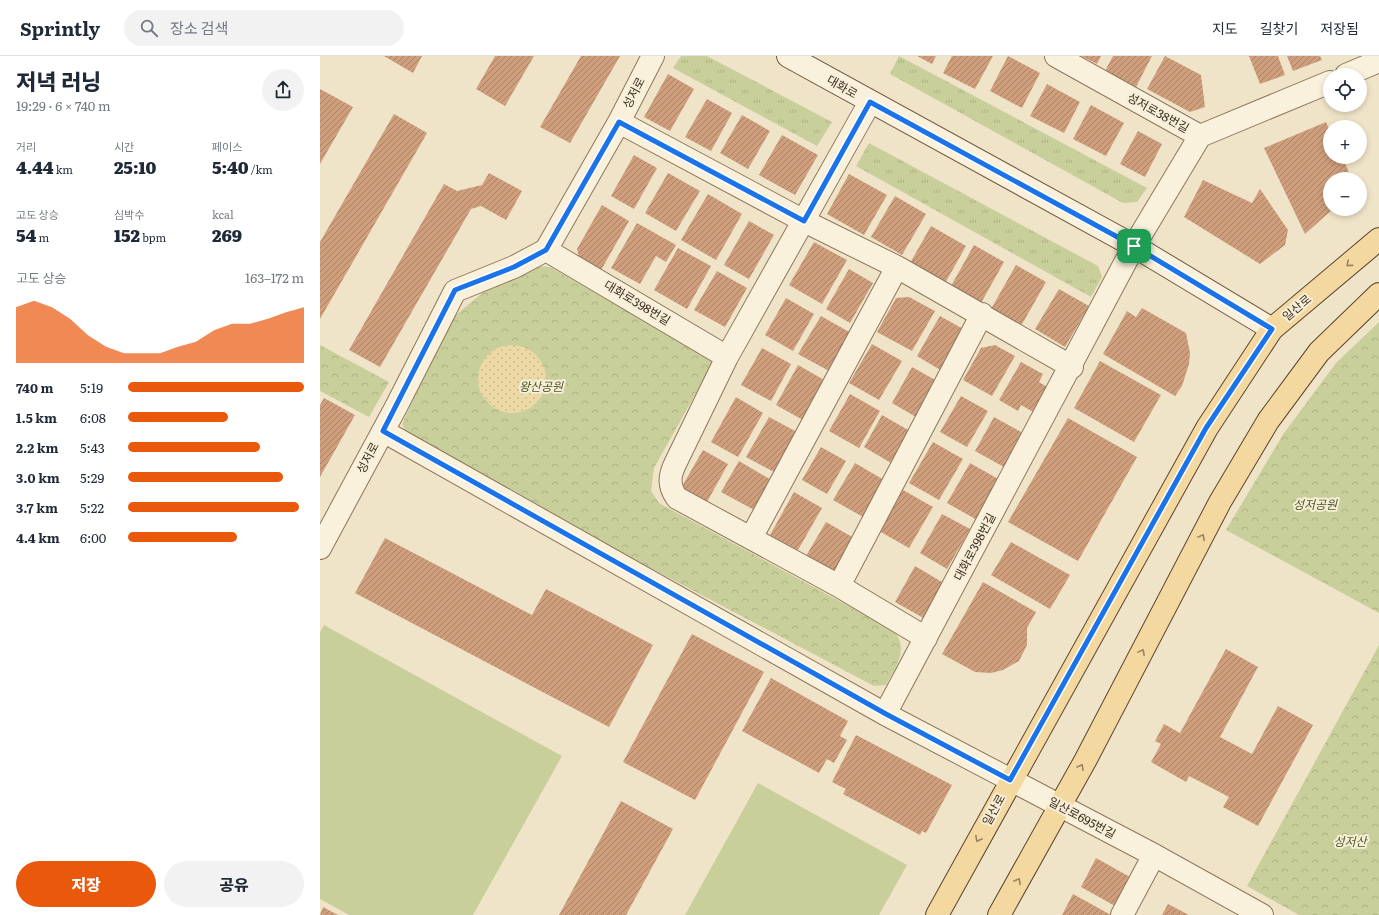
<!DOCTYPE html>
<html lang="ko">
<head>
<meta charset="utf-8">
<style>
  :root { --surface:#fff; --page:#f2f2f3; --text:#1f2937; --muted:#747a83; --line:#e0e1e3; --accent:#ea580c }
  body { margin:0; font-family:Literata,"Noto Sans KR",serif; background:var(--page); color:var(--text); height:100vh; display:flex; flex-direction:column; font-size:15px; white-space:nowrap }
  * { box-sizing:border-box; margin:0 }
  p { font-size:13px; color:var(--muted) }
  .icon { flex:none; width:22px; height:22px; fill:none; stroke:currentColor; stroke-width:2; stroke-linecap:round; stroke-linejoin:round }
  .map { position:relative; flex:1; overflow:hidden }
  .details { display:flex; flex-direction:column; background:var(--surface); width:320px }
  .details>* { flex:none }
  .fabs { position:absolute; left:1003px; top:12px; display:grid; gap:8px }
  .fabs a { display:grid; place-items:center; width:44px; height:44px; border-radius:50%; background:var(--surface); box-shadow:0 2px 6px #0003; font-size:20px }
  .pin { position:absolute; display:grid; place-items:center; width:34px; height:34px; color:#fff; margin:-17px; border-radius:8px; box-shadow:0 2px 6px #0006 }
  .round { display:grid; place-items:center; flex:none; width:42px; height:42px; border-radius:21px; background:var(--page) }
  .overview { display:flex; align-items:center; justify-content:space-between; height:68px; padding:0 16px }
  h1 { font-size:22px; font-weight:800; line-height:30px }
  .metrics { display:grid; grid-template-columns:repeat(3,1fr); gap:6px; height:68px; padding:4px 16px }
  .metrics div { display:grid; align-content:center }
  .metrics b { font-size:17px; font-weight:800 }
  .metrics small { font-size:11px; font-weight:400 }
  .metrics p { font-size:11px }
  .chart { height:112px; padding:8px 16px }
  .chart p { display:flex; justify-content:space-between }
  .chart svg { width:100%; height:72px; margin-top:4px; fill:var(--accent); opacity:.7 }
  .cta { display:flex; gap:8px; margin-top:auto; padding:8px 16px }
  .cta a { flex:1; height:46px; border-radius:24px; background:var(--accent); color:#fff; font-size:16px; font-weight:800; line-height:46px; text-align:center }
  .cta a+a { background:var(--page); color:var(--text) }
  ul { padding:0 16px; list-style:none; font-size:13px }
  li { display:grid; grid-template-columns:64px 48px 1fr; align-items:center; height:30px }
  li i { height:10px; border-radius:5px; background:var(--accent) }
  header { display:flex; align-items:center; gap:24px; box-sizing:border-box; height:56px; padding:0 20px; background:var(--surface); border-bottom:1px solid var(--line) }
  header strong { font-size:19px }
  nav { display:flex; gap:22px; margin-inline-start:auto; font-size:14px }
  .search { width:280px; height:36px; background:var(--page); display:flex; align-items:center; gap:10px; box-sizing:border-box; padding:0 14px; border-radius:22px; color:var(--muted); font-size:15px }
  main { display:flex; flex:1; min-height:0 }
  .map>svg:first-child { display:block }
  .grass { fill:url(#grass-tufts) }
  .forest { fill:url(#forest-crowns) }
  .sand { fill:url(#sand-dots) }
  .garden { fill:#c9cf9b }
  .building { fill:url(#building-hatch) }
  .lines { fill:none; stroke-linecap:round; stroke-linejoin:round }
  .street-casing { stroke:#8d765c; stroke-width:24 }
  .secondary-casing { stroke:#6f573f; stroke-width:24 }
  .primary-casing { stroke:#5b4430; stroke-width:24 }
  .street { stroke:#faf1dc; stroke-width:22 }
  .secondary { stroke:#faf1dc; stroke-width:22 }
  .primary { stroke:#f3d9a0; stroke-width:22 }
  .oneway { stroke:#988460 }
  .route-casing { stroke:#fff; stroke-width:8 }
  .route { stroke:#1a73e8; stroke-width:5 }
  .labels { text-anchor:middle; stroke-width:4; stroke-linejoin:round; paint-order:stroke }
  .street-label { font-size:12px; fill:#3d2e20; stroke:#f7eed8 }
  .park-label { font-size:12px; font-style:italic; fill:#4d5a26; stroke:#f7eed8 }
</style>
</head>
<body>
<header>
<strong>Sprintly</strong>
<div class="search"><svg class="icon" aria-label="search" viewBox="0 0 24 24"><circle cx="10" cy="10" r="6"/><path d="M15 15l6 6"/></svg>장소 검색</div>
<nav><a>지도</a><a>길찾기</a><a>저장됨</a></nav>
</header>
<main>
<section class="details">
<div class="overview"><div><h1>저녁 러닝</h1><p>19:29 · 6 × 740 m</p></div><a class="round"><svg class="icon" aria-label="share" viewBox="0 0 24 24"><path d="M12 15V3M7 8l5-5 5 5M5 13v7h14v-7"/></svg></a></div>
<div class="metrics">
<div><p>거리</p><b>4.44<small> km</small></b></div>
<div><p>시간</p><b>25:10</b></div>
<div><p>페이스</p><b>5:40<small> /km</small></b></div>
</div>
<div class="metrics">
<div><p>고도 상승</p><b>54<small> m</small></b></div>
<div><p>심박수</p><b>152<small> bpm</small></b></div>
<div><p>kcal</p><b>269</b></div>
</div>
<div class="chart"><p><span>고도 상승</span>163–172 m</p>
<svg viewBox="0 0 160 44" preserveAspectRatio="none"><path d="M0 44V10L10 6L20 10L30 17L40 27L50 34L60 38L70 38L80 38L90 34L100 31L110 24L120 20L130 20L140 17L150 13L160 10V44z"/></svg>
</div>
<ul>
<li><b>740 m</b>5:19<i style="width:100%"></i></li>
<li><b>1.5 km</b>6:08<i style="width:57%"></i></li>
<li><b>2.2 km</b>5:43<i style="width:75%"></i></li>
<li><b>3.0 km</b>5:29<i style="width:88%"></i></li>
<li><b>3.7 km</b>5:22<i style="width:97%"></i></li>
<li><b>4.4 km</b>6:00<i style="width:62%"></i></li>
</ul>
<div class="cta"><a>저장</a><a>공유</a></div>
</section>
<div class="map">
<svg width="1059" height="859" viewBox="0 0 1059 859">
  <defs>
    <pattern id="grass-tufts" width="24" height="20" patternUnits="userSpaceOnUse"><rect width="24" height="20" fill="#c9cf9b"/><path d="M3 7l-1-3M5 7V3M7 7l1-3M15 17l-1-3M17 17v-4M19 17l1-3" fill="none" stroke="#aeb285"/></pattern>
    <pattern id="forest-crowns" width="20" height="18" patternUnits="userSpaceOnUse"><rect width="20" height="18" fill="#c9cf9b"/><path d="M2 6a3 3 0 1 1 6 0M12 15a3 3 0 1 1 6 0" fill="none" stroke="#aeb285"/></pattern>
    <pattern id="sand-dots" width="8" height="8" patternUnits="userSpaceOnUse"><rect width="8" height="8" fill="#ecd9a5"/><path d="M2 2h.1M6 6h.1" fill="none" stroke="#cbbb8e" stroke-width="1.8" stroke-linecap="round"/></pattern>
    <pattern id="building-hatch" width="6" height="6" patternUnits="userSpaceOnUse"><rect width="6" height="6" fill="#cf9f7d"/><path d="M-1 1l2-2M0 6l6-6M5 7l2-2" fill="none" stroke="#a98266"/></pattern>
  </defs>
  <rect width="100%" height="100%" fill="#f0e4c8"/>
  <!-- grass -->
  <path class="grass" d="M361,0H387L512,66L497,90L353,12Z
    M579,0L827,132L817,146L803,147L570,18Z
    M549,87L778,210L782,221L771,241L536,110Z"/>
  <!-- forest -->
  <path class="forest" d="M218,210L230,211L394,305L334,412L331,435L339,447L573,574C590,593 576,610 566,629L554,630L90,385L82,368L130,264L168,232Z
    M1059,266V557L906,474L964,377L1016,307Z
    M0,289L69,326L49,361L0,335Z
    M1059,589V859H979L927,830Z"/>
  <!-- sand -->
  <path class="sand" d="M158 323a34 34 0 1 1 68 0a34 34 0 1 1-68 0Z"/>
  <!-- garden -->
  <path class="garden" d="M4,569L242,700L153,859H29L0,843V576Z
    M438,727L587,809L559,859H365Z"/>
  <!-- building -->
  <path class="building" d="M64,0H102L93,17Z
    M175,0H214L185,50L156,33Z
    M261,0H300L250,87L220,71Z
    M597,0H616L612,8Z
    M632,0H673L655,33L623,17Z
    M688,0L720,17L702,52L670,35Z
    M761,0H781L777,8Z
    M793,0H832L816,31L785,15Z
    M845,0L881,19L885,51L870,56L827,33Z
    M929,0H958L965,19L940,28Z
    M967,0H1000L1002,4L973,15Z
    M348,18L374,33L350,75L324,61Z
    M727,28L760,46L744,77L710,60Z
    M0,33L33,51L0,108Z
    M387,43L412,57L391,95L365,81Z
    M771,49L804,67L786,100L753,83Z
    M74,58L107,77L0,263V186Z
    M422,59L450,75L428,113L400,97Z
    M1006,66L1010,75V101H1022L1032,123H1010V153H1013L985,178L944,92Z
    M818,75L842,88L825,121L800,108Z
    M462,79L498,99L475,139L439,119Z
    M314,99L337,112L314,153L291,140Z
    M169,117L202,135L186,164L161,150L151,153L60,311L29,294L124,128L137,135L162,129Z
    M348,117L380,135L356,175L325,157Z
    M529,118L567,139L544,179L507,158Z
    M883,124L932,147L940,133L968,174L965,189L940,208L864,161Z
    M388,138L422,158L396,204L361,184Z
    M575,140L606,158L582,199L551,181Z
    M282,149L309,165L281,214L259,201L257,193Z
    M429,165L454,179L429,223L404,209Z
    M317,167L356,189L346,206L336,200L320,228L291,212Z
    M611,170L646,190L624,229L589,209Z
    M494,186L527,204L502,248L469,229Z
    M654,189L684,206L661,247L631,230Z
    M358,192L391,210L367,253L334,234Z
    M696,209L726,226L701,270L671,253Z
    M529,213L553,227L530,267L506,253Z
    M397,215L427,232L405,271L374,254Z
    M739,233L769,250L745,291L715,273Z
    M589,241L615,255L592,295L557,276L576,242Z
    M466,242L494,258L473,295L445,279Z
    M822,252L866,277L870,297L869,308L862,330L855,340L783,298L807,255L816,261Z
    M501,260L531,277L509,315L478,298Z
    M620,260L645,274L622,315L597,300Z
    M552,288L582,305L559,344L529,327Z
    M675,289L695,300L672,340L643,324L661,292Z
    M442,292L471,308L451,345L421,329Z
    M780,305L841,339L814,386L754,352Z
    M701,306L723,318L719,326L732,334L715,357L701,349L698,355L679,344Z
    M478,309L506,325L483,364L456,349Z
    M592,311L617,325L596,361L572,347Z
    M530,338L560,355L539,392L509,375Z
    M641,340L668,355L647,391L620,376Z
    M416,341L443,357L418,401L391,386Z
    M4,342L35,359L0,421V349Z
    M562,359L590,375L571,407L544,391Z
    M449,361L477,376L454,416L426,401Z
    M674,361L703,377L684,411L655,395Z
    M748,362L817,401L758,505L688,466Z
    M613,386L643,403L619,444L589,427Z
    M501,391L526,405L507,438L482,424Z
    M383,394L408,408L387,446L361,432Z
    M419,405L453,425L436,455L401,436Z
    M535,407L564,424L543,461L513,444Z
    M650,407L680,424L657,464L627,447Z
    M583,434L613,451L589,492L559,475Z
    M474,436L502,452L478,494L450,479Z
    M622,458L650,473L627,513L600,497Z
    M506,466L534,482L515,516L486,500Z
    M65,482L212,559L226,533L333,589L289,671L35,537Z
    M691,486L750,519L730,553L671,519Z
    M595,510L627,529L607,564L575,546Z
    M663,526L716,556L707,572V589L699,605L683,614L671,617L655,616L622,598Z
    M372,578L444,616L375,744L303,706Z
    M906,593L938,611L900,681L932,698L958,650L993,669L938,770L903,751L909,741L869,720L866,726L831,706L841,688L835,685L844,668L860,677Z
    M451,622L528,665L520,680L527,684L514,707L507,703L499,717L422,675Z
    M536,679L632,729L606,777L602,775L600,779L523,738L526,733L512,726Z
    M301,745L353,773L306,859H239Z
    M776,802L810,821L795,850L761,831Z
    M753,838L791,859H742Z
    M848,848L869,859H842Z
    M3,851L18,859H0Z"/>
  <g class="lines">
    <defs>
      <path id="street" d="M736,0L880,80L1010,26
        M1026,19L1059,5
        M550,46L407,301L356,406C349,420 348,429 357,442L519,530L606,582
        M299,66L484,165L577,211L752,311
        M226,194L407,301
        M63,375L565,658L834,799L942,859
        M431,482L577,211
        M0,492L76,351L135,235L194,211L226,194L299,66L333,0
        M519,530L662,258
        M565,658L814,190L880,80
        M802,859L834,799"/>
      <path id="secondary" d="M468,0L814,190L952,273"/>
      <path id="primary" d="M617,859L887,372L952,273L1059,183
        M679,859L765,705L900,446L948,365L999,296L1059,238"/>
    </defs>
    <!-- street casing -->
    <use href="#street" class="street-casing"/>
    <!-- secondary casing -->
    <use href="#secondary" class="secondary-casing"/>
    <!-- primary casing -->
    <use href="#primary" class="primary-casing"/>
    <!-- street -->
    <use href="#street" class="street"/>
    <!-- secondary -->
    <use href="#secondary" class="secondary"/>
    <!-- primary -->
    <use href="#primary" class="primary"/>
  </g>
  <!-- one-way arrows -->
  <defs><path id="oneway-chevron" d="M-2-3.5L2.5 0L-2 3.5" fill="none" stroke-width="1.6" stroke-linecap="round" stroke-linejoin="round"/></defs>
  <g class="oneway">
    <use href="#oneway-chevron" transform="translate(1029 208) rotate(139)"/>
    <use href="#oneway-chevron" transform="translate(882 481) rotate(-62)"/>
    <use href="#oneway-chevron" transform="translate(822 596) rotate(-62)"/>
    <use href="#oneway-chevron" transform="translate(761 711) rotate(-60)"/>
    <use href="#oneway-chevron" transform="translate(658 783) rotate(119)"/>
    <use href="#oneway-chevron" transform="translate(698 825) rotate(-61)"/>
  </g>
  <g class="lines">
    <defs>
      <path id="route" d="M550,46L814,190L952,273L886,372L690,724L566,658L63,375L135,234L194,211L226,194L299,66L484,165Z"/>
    </defs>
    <!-- route casing -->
    <use href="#route" class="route-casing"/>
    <!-- route -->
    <use href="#route" class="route"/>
  </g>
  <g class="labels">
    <!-- street labels -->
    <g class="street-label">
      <text transform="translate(522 31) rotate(30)" y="4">대화로</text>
      <text transform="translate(314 37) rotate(-62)" y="4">성저로</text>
      <text transform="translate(838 57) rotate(29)" y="4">성저로38번길</text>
      <text transform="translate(317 247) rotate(31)" y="4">대화로398번길</text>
      <text transform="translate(977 252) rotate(-40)" y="4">일산로</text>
      <text transform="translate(48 402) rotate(-62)" y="4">성저로</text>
      <text transform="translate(655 491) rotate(-62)" y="4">대화로398번길</text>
      <text transform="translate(674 754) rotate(-61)" y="4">일산로</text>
      <text transform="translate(762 762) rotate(28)" y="4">일산로695번길</text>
    </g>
    <!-- park labels -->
    <g class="park-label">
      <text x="221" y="335">왕산공원</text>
      <text x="995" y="453">성저공원</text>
      <text x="1030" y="790">성저산</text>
    </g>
  </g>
</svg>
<div class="fabs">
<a><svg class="icon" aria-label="locate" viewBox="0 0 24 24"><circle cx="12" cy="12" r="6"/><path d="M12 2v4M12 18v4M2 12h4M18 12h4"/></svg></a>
<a>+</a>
<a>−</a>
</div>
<div class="pin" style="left:814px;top:190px;background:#1e9e55"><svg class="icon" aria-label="arrive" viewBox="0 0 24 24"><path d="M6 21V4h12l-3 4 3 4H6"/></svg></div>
</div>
</main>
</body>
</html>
